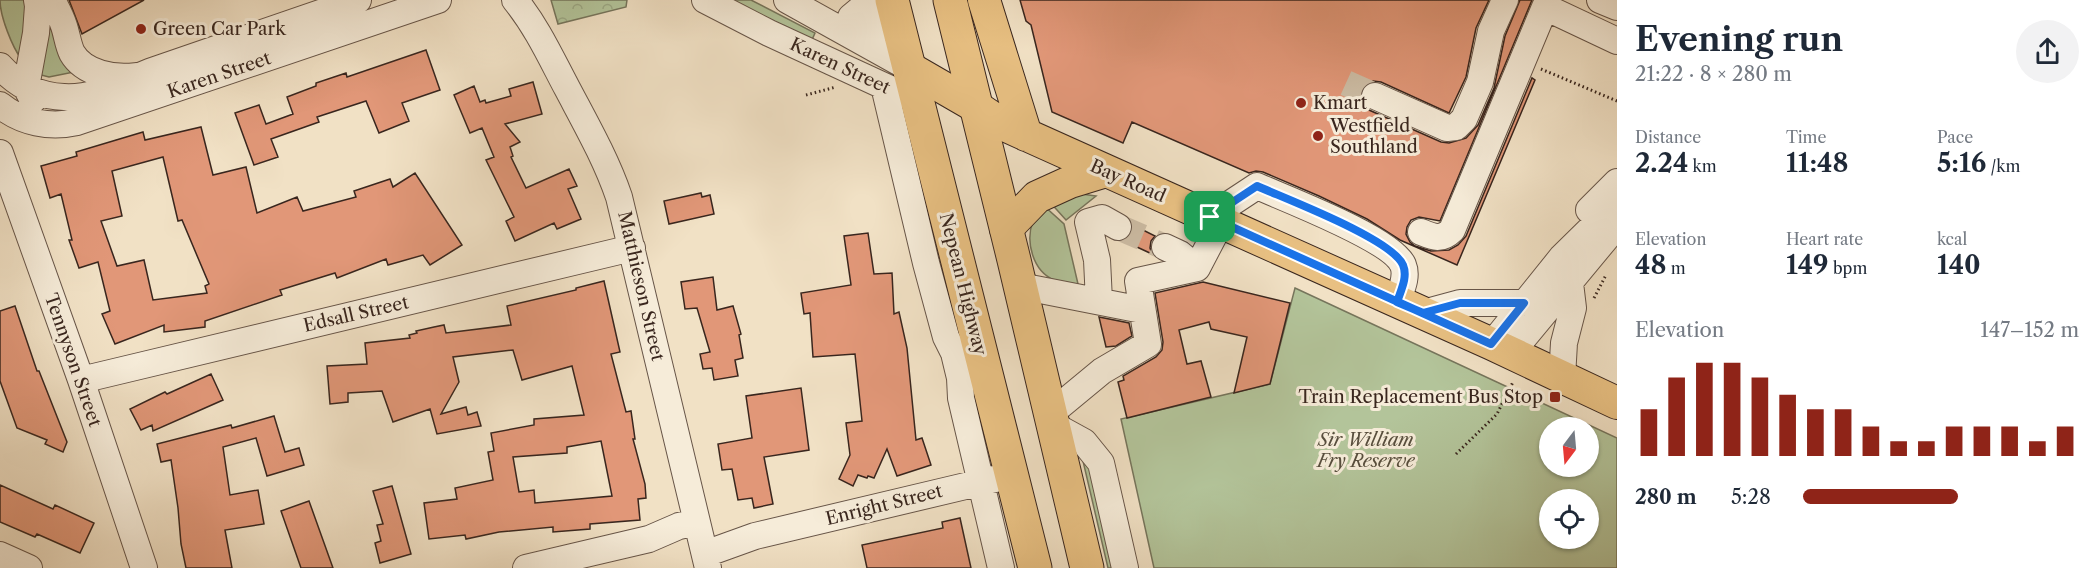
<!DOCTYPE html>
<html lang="en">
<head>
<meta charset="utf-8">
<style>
  :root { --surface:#fff; --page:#f2f2f3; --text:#1f2937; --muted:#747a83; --accent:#8f2418 }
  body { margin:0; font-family:"Libre Caslon Text",serif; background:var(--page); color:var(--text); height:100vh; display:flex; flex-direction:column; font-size:22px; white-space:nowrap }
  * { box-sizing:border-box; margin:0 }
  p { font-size:20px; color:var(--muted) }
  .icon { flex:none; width:33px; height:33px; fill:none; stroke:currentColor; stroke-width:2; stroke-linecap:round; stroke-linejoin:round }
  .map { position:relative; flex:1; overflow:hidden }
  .sheet { display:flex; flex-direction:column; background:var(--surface); width:480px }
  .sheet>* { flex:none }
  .needle { width:39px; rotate:196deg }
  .buttons { position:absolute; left:1539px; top:417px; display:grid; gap:12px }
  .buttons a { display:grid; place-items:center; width:60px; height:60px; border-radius:50%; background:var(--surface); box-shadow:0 2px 4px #0004; font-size:30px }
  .pin { position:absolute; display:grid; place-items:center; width:51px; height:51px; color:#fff; margin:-26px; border-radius:12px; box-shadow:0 3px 9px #0006 }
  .round { display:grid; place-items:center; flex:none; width:63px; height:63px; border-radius:32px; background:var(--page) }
  .overview { display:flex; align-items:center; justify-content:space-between; height:102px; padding:0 18px }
  h1 { font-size:33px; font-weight:800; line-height:45px }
  .figures { display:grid; grid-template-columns:repeat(3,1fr); gap:9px; height:102px; padding:6px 18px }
  .figures div { display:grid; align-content:center }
  .figures b { font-size:26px; font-weight:800 }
  .figures small { font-size:16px; font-weight:400 }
  .figures p { font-size:16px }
  .chart { height:168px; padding:12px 18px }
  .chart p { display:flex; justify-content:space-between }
  .chart svg { width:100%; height:108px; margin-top:6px; stroke:var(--accent); stroke-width:6 }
  ul { padding:0 18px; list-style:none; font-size:20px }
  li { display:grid; grid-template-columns:96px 72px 1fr; align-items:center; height:45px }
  li i { height:15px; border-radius:8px; background:var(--accent) }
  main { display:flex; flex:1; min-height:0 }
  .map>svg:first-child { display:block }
  .green { fill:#b3c49a; stroke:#76755c; stroke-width:1.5; fill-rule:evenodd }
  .forest { fill:url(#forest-crowns); stroke:#76755c; stroke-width:1.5 }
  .building { fill:#e19778; stroke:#39261e; stroke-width:1.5; fill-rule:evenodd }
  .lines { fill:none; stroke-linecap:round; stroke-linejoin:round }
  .minor-tunnel { stroke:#ccbca4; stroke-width:26; stroke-dasharray:26 13; stroke-linecap:butt }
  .minor-casing { stroke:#675548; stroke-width:28 }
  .major-casing { stroke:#39261e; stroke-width:34 }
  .highway-casing { stroke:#39261e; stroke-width:35 }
  .path { stroke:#39261e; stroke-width:3; stroke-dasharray:1.5 3; stroke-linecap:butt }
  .minor { stroke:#f6ecd9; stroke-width:26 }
  .major { stroke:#e8c082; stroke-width:32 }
  .highway { stroke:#e8c082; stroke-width:33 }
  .route-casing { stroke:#fff; stroke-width:12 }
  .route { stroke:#1a73e8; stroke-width:8 }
  .poi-dot { fill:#8f2418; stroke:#f6ecd9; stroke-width:2 }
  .labels { text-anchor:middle; stroke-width:6; stroke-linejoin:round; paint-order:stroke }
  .poi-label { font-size:18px; fill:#39261e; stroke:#f6ecd9; text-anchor:start }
  .street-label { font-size:18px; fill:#39261e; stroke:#f6ecd9 }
  .park-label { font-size:18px; font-style:italic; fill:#584e3d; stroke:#f6ecd9 }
</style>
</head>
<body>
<main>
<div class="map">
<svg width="1617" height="568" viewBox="0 0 1617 568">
  <defs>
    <pattern id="forest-crowns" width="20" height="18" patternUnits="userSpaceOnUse" patternTransform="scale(1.5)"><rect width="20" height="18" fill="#b3c49a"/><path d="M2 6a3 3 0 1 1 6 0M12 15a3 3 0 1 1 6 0" fill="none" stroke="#9ba884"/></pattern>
  </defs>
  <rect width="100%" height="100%" fill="#f1e1c5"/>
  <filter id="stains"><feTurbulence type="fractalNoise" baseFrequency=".00333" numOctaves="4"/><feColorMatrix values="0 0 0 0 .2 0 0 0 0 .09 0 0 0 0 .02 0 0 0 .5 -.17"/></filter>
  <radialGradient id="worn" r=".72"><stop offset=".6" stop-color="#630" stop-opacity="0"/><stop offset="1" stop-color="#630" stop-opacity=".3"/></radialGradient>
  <!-- green -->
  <path class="green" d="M0,0H32L22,60C12,47 0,16 0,0Z
    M730,0H751L815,33L811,42Z
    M48,15L74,72L49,77L37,74Z
    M1067,192L1096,196L1066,220L1048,200Z
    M1043,205L1064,224L1078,284C1069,283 1061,283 1054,280C1033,271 1025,242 1033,221C1035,216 1040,210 1043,205Z
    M1295,288L1617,438V568H1154L1121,419L1270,384ZM1550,428H1588V466H1550ZM1550,500H1588V538H1550Z
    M1089,459L1119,568H1108L1083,461Z"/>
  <!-- forest -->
  <path class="forest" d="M551,0H627L626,7L558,24Z"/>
  <!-- building -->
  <path class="building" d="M69,0H144L82,34Z
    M1020,0H1489L1476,28L1466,77L1449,113L1381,82L1373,81L1367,84L1361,90L1360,98L1363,104L1369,110L1441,142L1449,143L1466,138L1478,125L1494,88L1505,36L1520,0H1532L1440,221L1419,217L1411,220L1407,227L1406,234L1410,242L1415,246L1431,251L1449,250L1458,245L1466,236L1532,78L1535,80L1457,265L1400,240L1367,219L1319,196L1263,172L1256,171L1249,173L1132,122L1123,143L1052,112L1031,25L1026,21Z
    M426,50L440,90L402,103L409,121L379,133L366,101L317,117L319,122L271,139L278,157L254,165L235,113L259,105L266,124L293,114L287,97L316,86V83L346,73L347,77Z
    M533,82L542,114L505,124L520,142L510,147L513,156L511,157L526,188L569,169L577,186L568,189L581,219L557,229L554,223L515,241L506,221L514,217L486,160L494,157L482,128L470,133L454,95L474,86L480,102L485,100L486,103L511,96L509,89Z
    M201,127L213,175L246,167L257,213L297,197L303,211L356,197L354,191L390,179L393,187L415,173L462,245L430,265L423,255L388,265L386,259L337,278L335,273L280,290L282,295L205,321V327L164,332V325L115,344L102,314L110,311L98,262L79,268L69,240H72L61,194L50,198L41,166L77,156L76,152L143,132L145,140ZM163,157L178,221L182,220L209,284L205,286L207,293L153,300L144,260L117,266L101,221L122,216L112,171Z
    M701,193L702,197L710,195L714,214L669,224L664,201Z
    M1133,225L1155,236L1151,241L1150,248L1152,254L1124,241L1131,235Z
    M868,233L874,274L892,273L894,314L899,312L907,348L916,440L922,438L931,465L897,476L887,449L874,478L868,476L867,478L858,475L853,486L839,479L850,455L846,423L862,421L855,354L813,357L810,313L804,314L801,293L851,285L844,236Z
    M713,277L717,310L733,306L741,334L739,335L743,358L735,360L738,376L714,380L712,368L703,369L700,354L710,352L697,308L685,309L681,282Z
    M604,281L620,352L611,354L626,412L631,411L635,439H633L645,484L646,498L638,499L640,520L590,524V529L553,532V527L499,532L466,539L465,535L429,539L424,503L457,499L455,488L493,480L488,452L494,451L491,433L534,425V419L584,415L572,366L522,380L513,350L453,357L459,382L441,414L466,407L468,415L477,412L481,426L437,434L430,409L393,422L382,391L348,393V402L330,404L327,366L367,364L365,343L410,338L409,335L417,333L416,331L434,327L444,325L446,333L511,325L507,306L576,290V288ZM601,441L612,496L535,503L534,490L519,492L513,457L567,453V447Z
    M1203,282L1290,303L1270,384L1234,393L1247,337L1211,329L1209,322L1179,330L1187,364L1201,361L1211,397L1127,418L1118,382L1124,380L1123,376L1156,357L1162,350L1163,342L1155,293Z
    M15,306L37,371H39L67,442L63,452L45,444L47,440L17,428L0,381V311Z
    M1099,317L1129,323L1132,336L1116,346L1106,347Z
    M211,374L223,400L153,431L152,425L141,430L130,409L165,392L167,394Z
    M801,388L809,450L764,457L773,504L754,508L752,498L738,500L732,469L722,470L718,444L752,438L746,396Z
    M274,416L285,452L299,448L304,465L267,476L256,438L223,447L230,495L258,490L264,524L225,530L232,568H186L181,544L178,508L171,460L161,462L157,444L231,425L232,428Z
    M0,485L53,509L55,505L94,523L80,553L37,534L35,537L0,522Z
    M392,486L411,554L380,563L375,543L381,541L377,525L383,524L373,491Z
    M309,501L333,568H301L281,511Z
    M960,518L971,568H867L862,545L943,528L942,522Z"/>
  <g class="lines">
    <!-- minor-tunnel -->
    <path class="minor-tunnel" d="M1346,83L1375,96
      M1118,227L1165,247"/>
    <defs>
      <path id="minor" d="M52,0C57,9 61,17 64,26C67,35 68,45 72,53C84,74 115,79 136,76
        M515,0C537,27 551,58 567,88C586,124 606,159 619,197L708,568
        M705,0L769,33L899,93
        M787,0L911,69
        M1600,0L1617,7
        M869,2L873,3L879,29L876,32L851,17Z
        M0,66C16,84 38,96 64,97C97,99 124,81 155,70C223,47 290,23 358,0
        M884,86L926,263L946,337L954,353L960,378L961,398L1001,568
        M1375,96L1447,128L1456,127L1464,119L1480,82L1491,31L1505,0
        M33,100L26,87L36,33L38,6L37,0
        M0,105C22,123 50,128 77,122L438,0
        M0,153L81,380L144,568
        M1589,210L1617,182
        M1210,217L1257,186C1286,199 1392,239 1403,265C1408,277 1401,290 1397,302
        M1421,232C1433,237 1441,241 1452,230L1545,7L1617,41
        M1165,247L1180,254L1197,268
        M1020,286L1142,310
        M1099,301L1097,260L1088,222L1102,218L1118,227
        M1423,313L1460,303H1524
        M1492,344L1562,257L1617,203
        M1511,353L1617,225
        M1562,377L1564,343L1573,308L1570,283
        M81,380L632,248
        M1050,414L1102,371L1148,344L1138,281L1197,268L1221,222
        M1053,425L1084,442L1101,463L1125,568
        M705,554L755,536L995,479
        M0,555L29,568
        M526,568L649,539L679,526L697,522"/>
      <path id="major" d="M984,0L1026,135
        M911,69L975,106L1000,123L1492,344L1617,403
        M1006,229L1037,197L1070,182L1106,171"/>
      <path id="highway" d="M892,0L1035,568
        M950,0L1014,260L1087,568"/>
    </defs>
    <!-- minor casing -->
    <use href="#minor" class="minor-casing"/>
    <!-- major casing -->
    <use href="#major" class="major-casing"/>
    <!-- highway casing -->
    <use href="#highway" class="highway-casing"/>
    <!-- path -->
    <path class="path" d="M1541,69L1617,101
      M806,95L836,87
      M1594,298L1606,275
      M1456,454L1497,414L1513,382"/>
    <!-- minor -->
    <use href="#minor" class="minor"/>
    <!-- major -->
    <use href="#major" class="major"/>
    <!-- highway -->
    <use href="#highway" class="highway"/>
  </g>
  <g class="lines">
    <defs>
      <path id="route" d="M1210,217L1491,344L1524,303H1460L1423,313L1397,302C1401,290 1408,277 1403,265C1392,239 1286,199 1257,186L1210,217"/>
    </defs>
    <!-- route casing -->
    <use href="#route" class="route-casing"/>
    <!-- route -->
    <use href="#route" class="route"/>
  </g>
  <!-- markers -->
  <g class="poi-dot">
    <circle cx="141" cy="29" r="6"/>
    <circle cx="1301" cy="103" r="6"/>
    <circle cx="1318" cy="136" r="6"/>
    <rect x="1549" y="391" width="12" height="12" rx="3"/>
  </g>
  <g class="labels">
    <!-- poi labels -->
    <g class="poi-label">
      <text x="153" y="35">Green Car Park</text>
      <text x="1313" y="109">Kmart</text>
      <text x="1330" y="132">Westfield<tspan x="1330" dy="21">Southland</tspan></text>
      <text x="1543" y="403" text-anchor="end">Train Replacement Bus Stop</text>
    </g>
    <!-- street labels -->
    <g class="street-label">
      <text transform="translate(840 66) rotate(25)" y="6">Karen Street</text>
      <text transform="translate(219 75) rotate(-19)" y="6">Karen Street</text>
      <text transform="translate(1128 181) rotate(24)" y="6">Bay Road</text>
      <text transform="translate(963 284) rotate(76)" y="6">Nepean Highway</text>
      <text transform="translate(641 286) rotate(77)" y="6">Matthieson Street</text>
      <text transform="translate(356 314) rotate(-13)" y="6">Edsall Street</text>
      <text transform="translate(73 360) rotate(71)" y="6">Tennyson Street</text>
      <text transform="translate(884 505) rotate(-14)" y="6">Enright Street</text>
    </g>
    <!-- park labels -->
    <g class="park-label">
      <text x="1366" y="446">Sir William<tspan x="1366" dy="21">Fry Reserve</tspan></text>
    </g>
  </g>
  <rect width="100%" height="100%" filter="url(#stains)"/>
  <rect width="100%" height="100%" fill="url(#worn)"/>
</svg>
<div class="buttons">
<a><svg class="needle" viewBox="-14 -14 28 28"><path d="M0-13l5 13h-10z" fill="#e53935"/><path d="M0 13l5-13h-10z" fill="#747a83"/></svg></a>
<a><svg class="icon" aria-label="locate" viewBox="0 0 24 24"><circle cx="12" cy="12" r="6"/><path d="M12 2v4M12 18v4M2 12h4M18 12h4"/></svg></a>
</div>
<div class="pin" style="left:1210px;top:217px;background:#1e9e55"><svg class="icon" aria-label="arrive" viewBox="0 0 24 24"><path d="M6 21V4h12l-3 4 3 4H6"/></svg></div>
</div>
<section class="sheet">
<div class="overview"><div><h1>Evening run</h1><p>21:22 · 8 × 280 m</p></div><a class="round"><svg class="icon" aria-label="share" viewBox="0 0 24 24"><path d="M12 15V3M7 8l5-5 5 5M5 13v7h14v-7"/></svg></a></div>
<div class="figures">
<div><p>Distance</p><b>2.24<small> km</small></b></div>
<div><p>Time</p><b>11:48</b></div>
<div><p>Pace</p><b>5:16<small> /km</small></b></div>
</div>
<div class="figures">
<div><p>Elevation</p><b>48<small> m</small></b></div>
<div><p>Heart rate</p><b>149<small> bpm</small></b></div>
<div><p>kcal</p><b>140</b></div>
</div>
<div class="chart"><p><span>Elevation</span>147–152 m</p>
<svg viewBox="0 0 160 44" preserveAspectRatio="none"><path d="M5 44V25M15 44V12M25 44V6M35 44V6M45 44V12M55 44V19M65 44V25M75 44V25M85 44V32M95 44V38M105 44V38M115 44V32M125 44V32M135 44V32M145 44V38M155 44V32"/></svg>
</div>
<ul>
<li><b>280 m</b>5:28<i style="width:56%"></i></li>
</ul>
</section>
</main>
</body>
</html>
